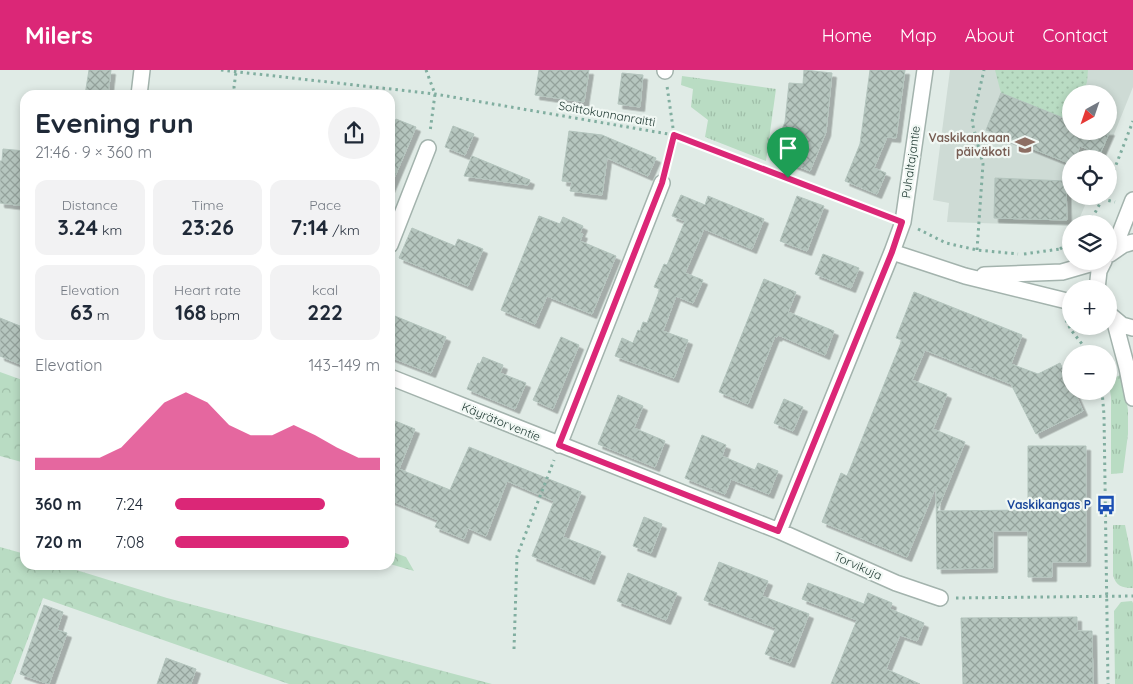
<!DOCTYPE html>
<html lang="en">
<head>
<meta charset="utf-8">
<style>
  :root { --surface:#fff; --page:#f2f2f3; --text:#1f2937; --muted:#747a83; --accent:#db2777 }
  body { margin:0; font-family:Quicksand,sans-serif; background:var(--page); color:var(--text); height:100vh; display:flex; flex-direction:column; font-size:19px; white-space:nowrap }
  * { box-sizing:border-box; margin:0 }
  p { font-size:16px; color:var(--muted) }
  .icon { flex:none; width:28px; height:28px; fill:none; stroke:currentColor; stroke-width:2; stroke-linecap:round; stroke-linejoin:round }
  .map { position:relative; flex:1; overflow:hidden }
  .sheet { position:absolute; left:20px; top:20px; width:375px; height:480px; display:flex; flex-direction:column; background:var(--surface); border-radius:15px; box-shadow:0 2px 8px #0003 }
  .sheet>* { flex:none }
  .needle { width:32px; rotate:220deg }
  .controls { position:absolute; left:1062px; top:15px; display:grid; gap:10px }
  .controls a { display:grid; place-items:center; width:55px; height:55px; border-radius:50%; background:var(--surface); box-shadow:0 2px 8px #0003; font-size:25px }
  .pin { position:absolute; display:grid; place-items:center; width:42px; height:42px; color:#fff; margin:-51px -21px; border-radius:50% 50% 50% 0; rotate:-45deg; box-shadow:0 0 5px #0007 }
  .pin .icon { rotate:45deg }
  .round { display:grid; place-items:center; flex:none; width:52px; height:52px; border-radius:26px; background:var(--page) }
  .headline { display:flex; align-items:center; justify-content:space-between; height:85px; padding:0 15px }
  h1 { font-size:28px; font-weight:700; line-height:38px }
  .figures { display:grid; grid-template-columns:repeat(3,1fr); gap:8px; height:85px; padding:5px 15px }
  .figures div { display:grid; align-content:center; border-radius:12px; background:var(--page); text-align:center }
  .figures b { font-size:21px; font-weight:700 }
  .figures small { font-size:14px; font-weight:400 }
  .figures p { font-size:14px }
  .chart { height:140px; padding:10px 15px }
  .chart p { display:flex; justify-content:space-between }
  .chart svg { width:100%; height:90px; margin-top:5px; fill:var(--accent); opacity:.7 }
  ul { padding:0 15px; list-style:none; font-size:16px }
  li { display:grid; grid-template-columns:80px 60px 1fr; align-items:center; height:38px }
  li i { height:12px; border-radius:6px; background:var(--accent) }
  header { display:flex; align-items:center; gap:30px; box-sizing:border-box; height:70px; padding:0 25px; background:var(--accent); color:#fff }
  header strong { font-size:24px }
  nav { display:flex; gap:28px; margin-inline-start:auto; font-size:18px }
  .map>svg:first-child { display:block }
  .built { fill:#cedbd5; fill-rule:evenodd }
  .grass { fill:url(#grass-tufts) }
  .forest { fill:url(#forest-crowns) }
  .park { fill:url(#park-dots) }
  .building { fill:url(#building-cross-hatch); stroke:#b3c4bd; filter:url(#shadow) }
  .lines { fill:none; stroke-linecap:round; stroke-linejoin:round }
  .minor-casing { stroke:#a3b3ad; stroke-width:18 }
  .path { stroke:#81aea0; stroke-width:3; stroke-dasharray:2.5 4; stroke-linecap:butt }
  .minor { stroke:#fff; stroke-width:15 }
  .route-casing { stroke:#fff; stroke-width:10 }
  .route { stroke:#db2777; stroke-width:6 }
  .labels { text-anchor:middle; stroke-width:4.5; stroke-linejoin:round; paint-order:stroke }
  .street-label { font-size:12px; fill:#213b34; stroke:#f1f8f4 }
  .education-label { font-size:12px; font-weight:bold; fill:#785e54; stroke:#f1f8f4; text-anchor:end }
  .transit-label { font-size:12px; font-weight:bold; fill:#164399; stroke:#f1f8f4; text-anchor:end }
</style>
</head>
<body>
<header>
<strong>Milers</strong>
<nav><a>Home</a><a>Map</a><a>About</a><a>Contact</a></nav>
</header>
<div class="map">
<svg width="1133" height="614" viewBox="0 0 1133 614">
  <defs>
    <pattern id="grass-tufts" width="24" height="20" patternUnits="userSpaceOnUse" patternTransform="scale(1.25)"><rect width="24" height="20" fill="#b9dcc3"/><path d="M3 7l-1-3M5 7V3M7 7l1-3M15 17l-1-3M17 17v-4M19 17l1-3" fill="none" stroke="#9fbea8"/></pattern>
    <pattern id="forest-crowns" width="20" height="18" patternUnits="userSpaceOnUse" patternTransform="scale(1.25)"><rect width="20" height="18" fill="#b9dcc3"/><path d="M2 6a3 3 0 1 1 6 0M12 15a3 3 0 1 1 6 0" fill="none" stroke="#9fbea8"/></pattern>
    <pattern id="park-dots" width="8" height="8" patternUnits="userSpaceOnUse" patternTransform="scale(1.25)"><rect width="8" height="8" fill="#b9dcc3"/><path d="M2 2h.1M6 6h.1" fill="none" stroke="#9fbea8" stroke-width="1.8" stroke-linecap="round"/></pattern>
    <pattern id="building-cross-hatch" width="8" height="8" patternUnits="userSpaceOnUse" patternTransform="scale(1.25)"><rect width="8" height="8" fill="#b6c6bf"/><path d="M0 0l8 8M0 8l8-8" fill="none" stroke="#94a29c"/></pattern>
    <filter id="shadow"><feDropShadow dx="4.5" dy="4.5" stdDeviation="0" flood-color="#0004"/></filter>
  </defs>
  <rect width="100%" height="100%" fill="#e0ebe6"/>
  <!-- built -->
  <path class="built" d="M950,0H1133V17L1104,89H1071V126H1089L1077,154H1071V156L947,152L949,133L933,130ZM1071,24H1109V61H1071Z"/>
  <!-- grass -->
  <path class="grass" d="M682,6L776,19L766,91L705,67L708,50L691,37L693,19L681,15Z
    M1122,304L1128,340V364L1123,403L1111,404V327L1109,314L1114,308Z
    M1113,455H1125L1133,494V518C1122,518 1116,516 1113,505Z
    M1132,531L1133,533V614H1115L1114,541L1121,532Z"/>
  <!-- forest -->
  <path class="forest" d="M0,302L25,311V393L0,386Z
    M0,477L25,484V495H60L167,528L492,614H289L43,528L11,614H0Z
    M390,481L406,487L414,501L390,494Z"/>
  <!-- park -->
  <path class="park" d="M995,0H1088L1087,12L1082,24H1071V51L1001,23Z"/>
  <!-- building -->
  <path class="building" d="M89,0H111L108,25H85Z
    M539,0H589L584,32L535,25Z
    M804,0L832,3L826,62L810,101L771,86L785,52L789,13L803,14Z
    M870,0H905L896,68L887,67L874,98L886,103L877,124L845,111L860,74Z
    M622,3L643,5L640,37L618,34Z
    M1001,23L1071,51V61H1110L1100,84L1080,76L1075,89H1071V94L986,60Z
    M396,49L416,57L390,118V65Z
    M453,56L474,64L465,85L445,77Z
    M569,61L602,65L656,88L648,106L607,88L602,125L570,121L572,112L562,111Z
    M3,79L25,81V136L0,133V91H2Z
    M472,86L530,110L528,115L464,106Z
    M995,108L1066,111L1067,150L994,148Z
    M681,125L705,135L708,126L764,149L752,179L704,159L685,203L703,210L693,233L676,226L663,261L688,270L674,308L615,286L622,268L633,273L638,260L640,261L643,252L647,253L660,219L654,217L664,194L667,195L685,151L672,146Z
    M797,126L824,136L807,181L780,171Z
    M539,146L560,154L563,147L583,156L580,163L583,164L580,171L616,186L592,244L547,226L535,254L501,240Z
    M412,158L455,176L458,169L483,179L468,216L399,188Z
    M823,184L859,198L851,218L815,204Z
    M764,209L796,222L788,242L834,261L825,285L778,265L777,267L775,266L748,334L719,322Z
    M914,222L1022,265L1011,294L1038,304L1060,293L1071,316V321H1074L1083,341L1036,364L1011,314L925,280L912,310L947,324L933,359L965,372L937,441L1028,440V376H1086V492H1052V507H1028V461H993V498L937,499L936,416L907,487L822,452L841,403L847,406L902,270L896,268Z
    M390,244L446,267L431,303L390,287Z
    M0,248L25,258V296L0,286Z
    M561,267L579,275L553,339L533,330Z
    M483,287L503,295L500,303L526,313L515,339L467,319L478,293L480,294Z
    M618,325L643,336L634,358L665,371L655,397L598,374Z
    M784,329L803,337L793,361L774,353Z
    M390,349L415,359L399,399L450,420L469,377L581,422L563,467L601,482L590,510L532,486L554,431L507,411L486,466L468,458L464,469L435,457L438,450L390,430Z
    M702,365L726,375L722,386L755,400L758,393L778,401L769,424L731,409L725,424L685,408Z
    M644,447L662,454L651,483L633,476Z
    M719,492L768,511L762,526L809,544L790,593L765,584L776,558L704,530Z
    M628,503L677,523L666,550L617,531Z
    M808,513L864,534L868,523L892,533L890,539L924,553L917,571L900,565L886,599L920,614H831L857,550L802,529Z
    M44,535L63,542L57,560L67,563L49,614L20,604Z
    M1077,547V561H1092L1093,614H963L961,548Z
    M166,588L196,599L191,614H157Z"/>
  <g class="lines">
    <defs>
      <path id="minor" d="M665,1V0
        M139,25L142,0
        M390,175L428,78
        M1113,181L1133,130
        M892,182L965,206L1071,232
        M1110,184L1123,175L1133,172
        M984,205L1062,202L1100,191
        M1097,219L1099,201L1104,191
        M1110,245L1122,255L1133,258
        M1114,249L1127,298L1133,328
        M390,307L779,461L892,182L903,152L925,0
        M559,375L662,113
        M779,461L896,513L940,528"/>
    </defs>
    <!-- minor casing -->
    <use href="#minor" class="minor-casing"/>
    <!-- path -->
    <path class="path" d="M221,0L435,24L674,65L887,146
      M426,0L435,24L430,62
      M235,25L234,17L236,2
      M666,96L674,65L667,16
      M1109,113L1133,51
      M1102,129L1115,132
      M1089,154L1104,126
      M918,159L946,173L977,180L1018,184
      M1060,179L1071,171
      M977,180L983,94L972,52L984,0
      M1024,184L1060,179
      M1066,250L1071,260L1090,284
      M1102,321L1104,345L1108,614
      M956,528L1133,526
      M514,579L517,486L554,390"/>
    <!-- minor -->
    <use href="#minor" class="minor"/>
  </g>
  <g class="lines">
    <defs>
      <path id="route" d="M674,65L902,152L892,182L778,461L559,375L662,113Z"/>
    </defs>
    <!-- route casing -->
    <use href="#route" class="route-casing"/>
    <!-- route -->
    <use href="#route" class="route"/>
  </g>
  <!-- icons -->
  <defs>
    <symbol id="school-bare" viewBox="-9 -9 18 18"><path d="M0-5L7-2L0 1L-7-2ZM-4 1L0 2.5L4 1V4Q0 6-4 4Z" fill="#8d6e63" stroke="#f1f8f4" stroke-width="2.5" paint-order="stroke"/></symbol>
    <symbol id="bus-bare" viewBox="-9 -9 18 18"><path d="M-5-6H5V4H4V6H2V4H-2V6H-4V4H-5ZM-3.5-4V0h7V-4ZM-3.5 1.2v1.5H-2V1.2ZM2 1.2v1.5H3.5V1.2Z" fill="#1a4fb4" stroke="#f1f8f4" stroke-width="2.5" paint-order="stroke"/></symbol>
  </defs>
  <g fill-rule="evenodd">
    <use href="#school-bare" x="1011" y="61" width="28" height="28"/>
    <use href="#bus-bare" x="1092" y="421" width="28" height="28"/>
  </g>
  <g class="labels">
    <!-- street labels -->
    <g class="street-label">
      <text transform="translate(607 44) rotate(10)" y="4">Soittokunnanraitti</text>
      <text transform="translate(911 92) rotate(-82)" y="4">Puhaltajantie</text>
      <text transform="translate(501 352) rotate(22)" y="4">Käyrätorventie</text>
      <text transform="translate(858 496) rotate(24)" y="4">Torvikuja</text>
    </g>
    <!-- education labels -->
    <g class="education-label">
      <text x="1010" y="72">Vaskikankaan<tspan x="1010" dy="14">päiväkoti</tspan></text>
    </g>
    <!-- transit labels -->
    <g class="transit-label">
      <text x="1091" y="439">Vaskikangas P</text>
    </g>
  </g>
</svg>
<div class="controls">
<a><svg class="needle" viewBox="-14 -14 28 28"><path d="M0-13l5 13h-10z" fill="#e53935"/><path d="M0 13l5-13h-10z" fill="#747a83"/></svg></a>
<a><svg class="icon" aria-label="locate" viewBox="0 0 24 24"><circle cx="12" cy="12" r="6"/><path d="M12 2v4M12 18v4M2 12h4M18 12h4"/></svg></a>
<a><svg class="icon" aria-label="layers" viewBox="0 0 24 24"><path d="M12 4l9 5-9 5-9-5zM3 14l9 5 9-5"/></svg></a>
<a>+</a>
<a>−</a>
</div>
<div class="pin" style="left:788px;top:108px;background:#1e9e55"><svg class="icon" aria-label="arrive" viewBox="0 0 24 24"><path d="M6 21V4h12l-3 4 3 4H6"/></svg></div>
<section class="sheet">
<div class="headline"><div><h1>Evening run</h1><p>21:46 · 9 × 360 m</p></div><a class="round"><svg class="icon" aria-label="share" viewBox="0 0 24 24"><path d="M12 15V3M7 8l5-5 5 5M5 13v7h14v-7"/></svg></a></div>
<div class="figures">
<div><p>Distance</p><b>3.24<small> km</small></b></div>
<div><p>Time</p><b>23:26</b></div>
<div><p>Pace</p><b>7:14<small> /km</small></b></div>
</div>
<div class="figures">
<div><p>Elevation</p><b>63<small> m</small></b></div>
<div><p>Heart rate</p><b>168<small> bpm</small></b></div>
<div><p>kcal</p><b>222</b></div>
</div>
<div class="chart"><p><span>Elevation</span>143–149 m</p>
<svg viewBox="0 0 160 44" preserveAspectRatio="none"><path d="M0 44V38L10 38L20 38L30 38L40 33L50 22L60 11L70 6L80 11L90 22L100 27L110 27L120 22L130 27L140 33L150 38L160 38V44z"/></svg>
</div>
<ul>
<li><b>360 m</b>7:24<i style="width:73%"></i></li>
<li><b>720 m</b>7:08<i style="width:85%"></i></li>
</ul>
</section>
</div>
</body>
</html>
